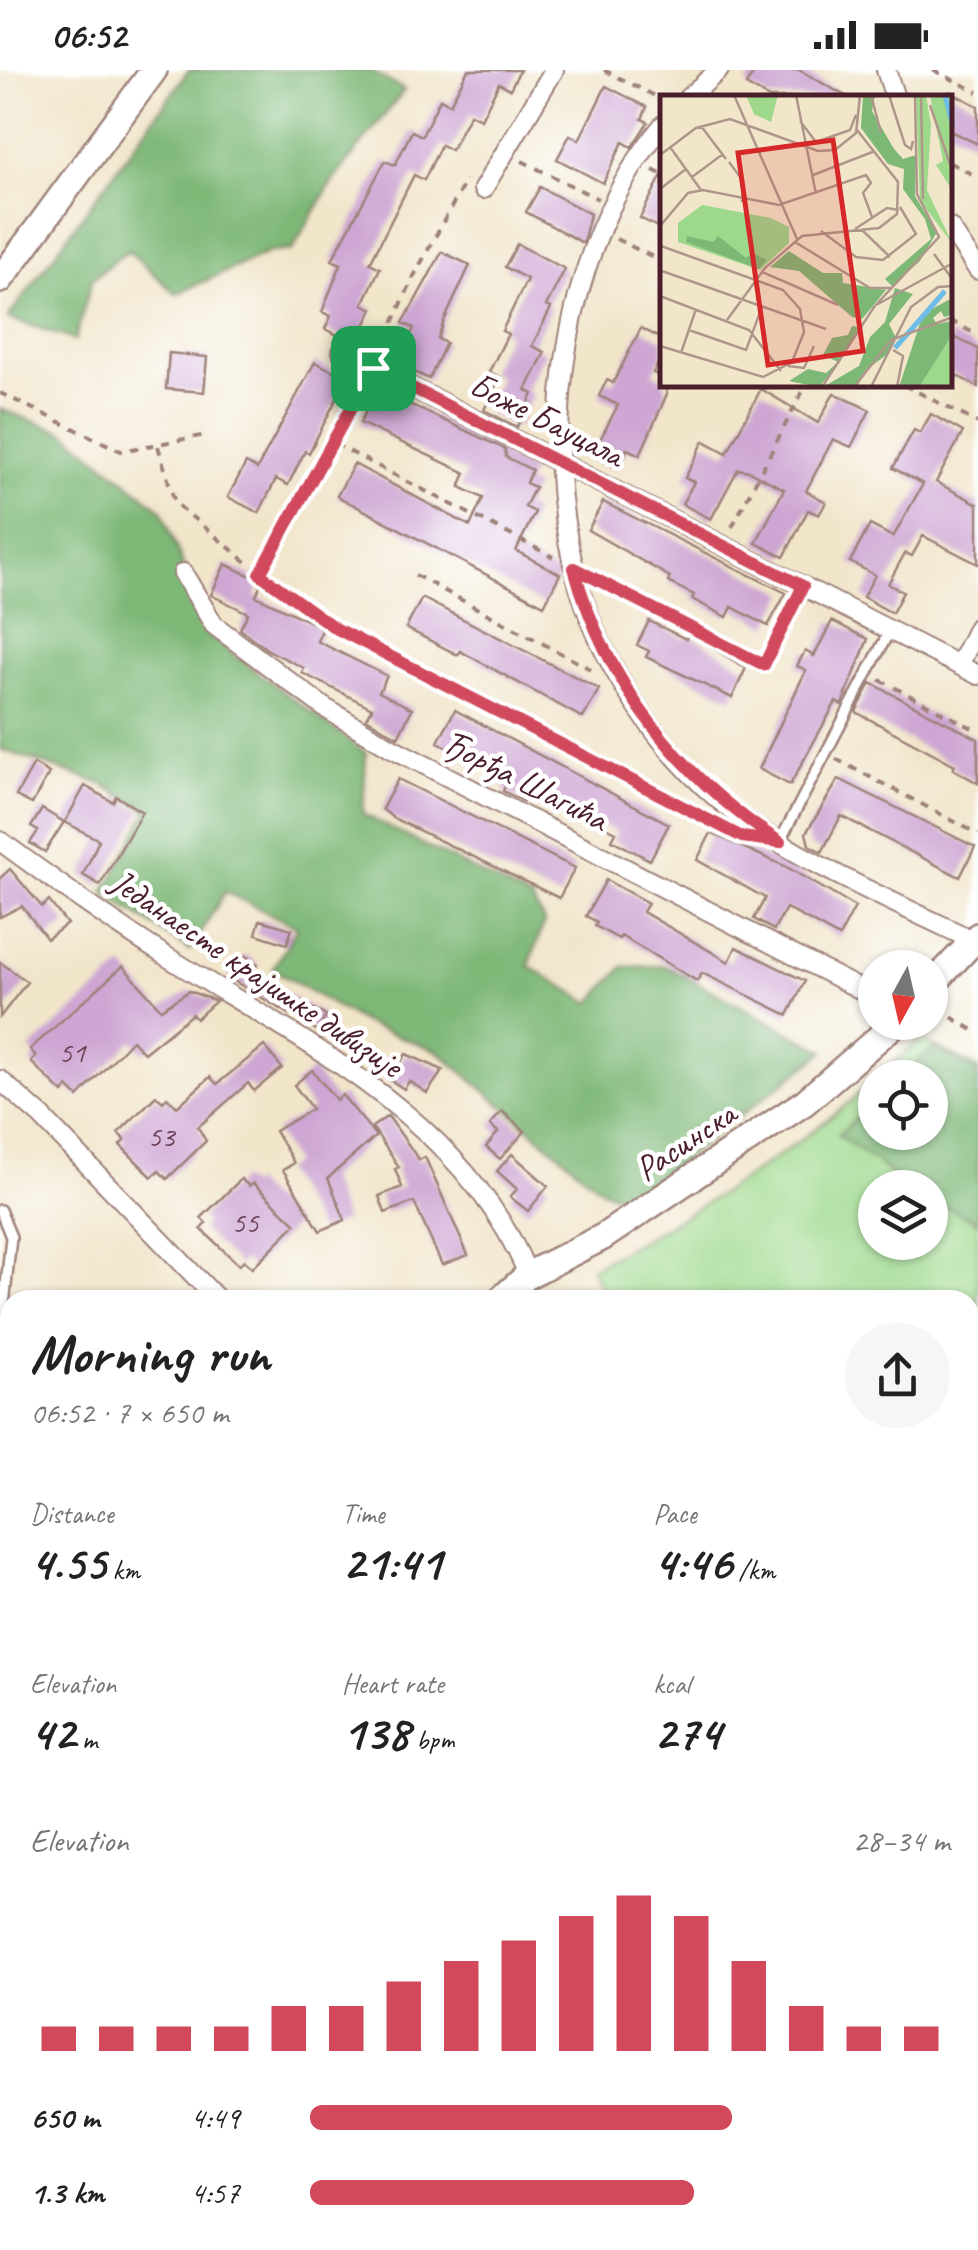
<!DOCTYPE html>
<html lang="en">
<head>
<meta charset="utf-8">
<style>
  :root { --surface:#fff; --page:#f6f6f6; --text:#222; --muted:#767676; --accent:#d1495b }
  body { margin:0; font-family:Caveat,sans-serif; background:var(--page); color:var(--text); height:100vh; display:flex; flex-direction:column; font-size:38px; white-space:nowrap }
  * { box-sizing:border-box; margin:0 }
  p { font-size:32px; color:var(--muted) }
  .icon { flex:none; width:55px; height:55px; fill:none; stroke:currentColor; stroke-width:2; stroke-linecap:round; stroke-linejoin:round }
  .map { position:relative; flex:1; overflow:hidden }
  .drawer { position:absolute; left:0px; top:1220px; width:980px; height:960px; display:flex; flex-direction:column; background:var(--surface); border-radius:30px 30px 0 0; box-shadow:0 2px 8px #0004 }
  .drawer>* { flex:none }
  .needle { width:65px; rotate:188deg }
  .fabs { position:absolute; left:858px; top:880px; display:grid; gap:20px }
  .fabs a { display:grid; place-items:center; width:90px; height:90px; border-radius:50%; background:var(--surface); box-shadow:0 2px 8px #0004; font-size:50px }
  .pin { position:absolute; display:grid; place-items:center; width:85px; height:85px; color:#fff; margin:-42px; border-radius:20px; box-shadow:0 5px 15px #0006 }
  .round { display:grid; place-items:center; flex:none; width:105px; height:105px; border-radius:52px; background:var(--page) }
  .summary { display:flex; align-items:center; justify-content:space-between; height:170px; padding:0 30px }
  h1 { font-size:55px; font-weight:700; line-height:75px }
  .stats { display:grid; grid-template-columns:repeat(3,1fr); gap:15px; height:170px; padding:10px 30px }
  .stats div { display:grid; align-content:center }
  .stats b { font-size:50px; font-weight:700 }
  .stats small { font-size:28px; font-weight:400 }
  .stats p { font-size:28px }
  .chart { height:280px; padding:20px 30px }
  .chart p { display:flex; justify-content:space-between }
  .chart svg { width:100%; height:180px; margin-top:10px; stroke:var(--accent); stroke-width:6 }
  ul { padding:0 30px; list-style:none; font-size:32px }
  li { display:grid; grid-template-columns:160px 120px 1fr; align-items:center; height:75px }
  li i { height:25px; border-radius:12px; background:var(--accent) }
  .status { display:flex; justify-content:space-between; align-items:center; height:70px; padding:0 50px; background:var(--surface); direction:ltr }
  .status svg { height:28px; fill:currentColor }
  .map>svg:first-child { display:block }
  .green { fill:#9dd88b; stroke:#747c5b; stroke-width:2.5; fill-rule:evenodd }
  .forest { fill:#7eb877; stroke:#646c51; stroke-width:2.5 }
  .building { fill:#cda6d3 }
  .lines { fill:none; stroke-linecap:round; stroke-linejoin:round }
  .lane-casing { stroke:#9e827a; stroke-width:14 }
  .street-casing { stroke:#9e827a; stroke-width:22 }
  .secondary-casing { stroke:#9e827a; stroke-width:30 }
  .path { stroke:#9e827a; stroke-width:4; stroke-dasharray:8 8; stroke-linecap:butt }
  .lane { stroke:#fff; stroke-width:9 }
  .street { stroke:#fff; stroke-width:18 }
  .secondary { stroke:#fff; stroke-width:25 }
  .route-casing { stroke:#fff; stroke-width:20 }
  .route { stroke:#d1495b; stroke-width:12 }
  .labels { text-anchor:middle; stroke-width:9; stroke-linejoin:round; paint-order:stroke }
  .number-label { font-size:30px; fill:#6b4155 }
  .street-label { font-size:35px; fill:#4a1f2b; stroke:#fff }
  .inset-river { fill:none; stroke:#6ebde9; stroke-width:5 }
  .inset-road { fill:none; stroke:#ae968a; stroke-width:2.5 }
  .view { fill:#d62828; fill-opacity:0.15; stroke:#d62828; stroke-width:5 }
  .inset-edge { fill:none; stroke:#4a1f2b; stroke-width:5 }
</style>
</head>
<body>
<div class="status"><b>06:52</b><svg viewBox="0 0 49 12"><path d="M0 12V9h3v3zM5 12V6h3v6zM10 12V3h3v9zM15 12V0h3v12zM26 1h20v11H26zM47 4h2v5h-2z"/></svg></div>
<div class="map">
<svg width="978" height="2180" viewBox="0 0 978 2180">
  <rect width="100%" height="100%" fill="#fff"/>
  <filter id="ink" filterUnits="userSpaceOnUse"><feTurbulence type="fractalNoise" baseFrequency=".01" numOctaves="2"/><feDisplacementMap in="SourceGraphic" scale="20" xChannelSelector="R" yChannelSelector="G"/><feConvolveMatrix kernelMatrix="1 2 1 2 8 2 1 2 1" color-interpolation-filters="sRGB"/></filter>
  <filter id="wash" filterUnits="userSpaceOnUse"><feTurbulence type="fractalNoise" baseFrequency=".0048" numOctaves="4" result="noise"/><feDisplacementMap in="SourceGraphic" scale="40" xChannelSelector="R" yChannelSelector="G"/><feGaussianBlur stdDeviation="2.25" result="paint"/><feColorMatrix in="noise" values="0 0 0 0 0 0 0 0 0 0 0 0 0 0 0 0 0 1.4 0 .05"/><feComposite in="paint" operator="in"/></filter>
  <g filter="url(#wash)">
    <rect width="100%" height="100%" fill="#f1e5ca"/>
    <!-- green -->
    <path class="green" d="M920,969L978,998V1537L970,1535V1230H606L591,1198C691,1144 790,1086 875,1010V1062H930V1008L878,1007ZM875,1118H930V1172H875Z"/>
    <!-- forest -->
    <path class="forest" d="M189,0H369L404,20L332,112L292,180L269,182L176,224L128,180L92,209L75,270L8,248Z
      M0,339L66,363L162,440L210,567L366,683L363,744L532,830L544,852L529,896L591,933L623,897L665,896L825,981L630,1130L602,1120L438,981L364,953L273,899L297,857L225,822L190,880L104,823L148,741L102,714L0,679Z
      M935,977L978,1003V1152L930,1129V1118L910,1117L838,1065L875,1031V1062H930V1008L901,1007Z"/>
    <g id="blocks">
      <!-- building -->
      <path class="building" d="M468,0H520L510,19L499,13L481,49L470,44L451,80L441,75L424,110L414,105L370,193L380,198L363,234L373,239L356,274L325,259L331,246L322,242L341,194L332,190L385,91L395,95L412,61L422,66L440,29L450,34Z
        M755,0H799L849,28H769L746,15Z
        M606,16L647,37L642,49L648,52L632,77L623,72L603,113L557,89L570,65L579,70Z
        M950,22L978,36V74L950,61Z
        M663,103V160L640,148Z
        M540,117L590,144L583,173L526,142Z
        M517,174L565,199L546,236L551,238L532,276L545,282L526,320L533,324L517,357L484,340L500,307L489,302L508,264L502,261L527,209L505,197Z
        M442,182L470,195L444,251L438,269L446,273L429,309L397,294L414,258L403,253Z
        M641,258L663,270V285L653,303L663,308L667,324L640,385L627,379L617,398L592,385L618,335L599,326L607,310L613,313Z
        M950,265L978,279V317L950,302Z
        M169,283L207,287L204,322L166,319Z
        M315,292L347,308L309,383L305,381L288,415L276,409L259,443L228,427L246,393L257,399Z
        M377,319L505,379L506,387L532,400L526,413L535,417L525,437L535,442L516,481L560,504L544,535L337,426L354,394L470,456L483,428L460,417L466,403L360,353Z
        M761,319L818,353L834,323L870,340L851,377L833,369L806,421L826,432L819,445L808,440L784,487L756,473L784,419L749,401L738,399L711,449L682,434L694,412L685,408L704,371L727,383Z
        M931,344L963,362L936,412L978,434V494L923,466L912,486L905,483L888,514L903,522L892,543L863,527L875,505L850,492L870,455L893,467L923,414L893,398L914,360L920,363Z
        M603,432L786,523L768,556L732,537L727,547L692,529L694,525L668,512L670,507L588,460Z
        M225,494L262,511L256,526L323,558L317,571L387,606L379,622L412,639L398,667L366,648L372,638L302,603L304,598L268,580L240,559L248,543L211,525Z
        M422,528L599,619L583,648L460,581L458,585L406,558Z
        M649,551L686,569L688,565L699,570L746,598L732,628L646,587L649,581L637,575Z
        M832,551L868,569L842,635L836,632L790,715L759,699L806,600L797,596L805,581L814,586Z
        M871,613L978,669V713L953,699L955,695L856,642Z
        M455,640L669,754L650,790L612,770L616,762L530,718L523,731L503,721L509,708L438,672Z
        M34,694L49,703L32,734L16,726Z
        M398,709L575,798L559,828L393,748L382,739Z
        M839,709L975,777L960,807L841,746L822,782L809,775L806,763Z
        M85,716L113,732L116,726L142,742L100,815L83,805L99,770L65,752Z
        M42,739L64,752L45,782L30,773L38,761L31,757Z
        M711,763L785,796L855,837L839,867L786,838L774,860L754,849L765,828L697,790Z
        M10,799L42,837L49,831L67,854L47,869L22,836L0,847V808Z
        M606,810L648,833L643,842L729,892L736,877L805,911L788,945L702,903L697,911L621,866L619,869L595,856L597,852L586,846Z
        M260,850L292,859L287,874L256,864Z
        M245,885L258,894L251,904L326,946L318,961L229,908Z
        M0,892L27,912L0,947Z
        M123,896L161,939L189,921L216,931L196,949L192,944L144,983L132,970L78,1027L68,1017L63,1023L31,992L36,986L30,979Z
        M264,976L282,998L254,1021L248,1013L198,1057L206,1071L167,1109L159,1101L152,1107L120,1075L125,1070L118,1063L156,1026L163,1032L167,1027L177,1037L210,1007L217,1014Z
        M406,984L443,1000L427,1023L409,1011L404,1019L389,1009Z
        M312,1000L336,1030L342,1025L376,1066L328,1108L345,1150L320,1161L283,1100L294,1093L275,1061L312,1039L294,1015Z
        M502,1041L525,1061L500,1089L486,1077L498,1062L490,1055Z
        M388,1046L419,1090L425,1087L468,1185L442,1195L414,1132L385,1143L379,1126L402,1117L395,1099L399,1097L372,1057Z
        M512,1084L548,1116L528,1141L510,1127L517,1119L497,1101Z
        M241,1109L249,1116L253,1113L296,1154L252,1198L244,1190L239,1195L201,1159L206,1153L201,1148Z"/>
    </g>
  </g>
  <g filter="url(#ink)">
    <use href="#blocks" fill-opacity="0" stroke="#9e827a" stroke-width="2.5"/>
    <g class="lines">
      <defs>
        <path id="lane" d="M780,771L890,560
          M0,1140L11,1167L2,1255
          M970,2104L978,2100
          M622,2170L629,2180
          M948,2170L954,2180"/>
        <path id="street" d="M886,0L895,28
          M688,28L719,0
          M663,55C564,174 535,369 579,516C603,596 656,676 719,730C787,787 897,833 978,873
          M483,119L554,0
          M950,158L978,200
          M342,282L978,605
          M183,503L214,555L325,638L392,678L875,927
          M959,595L978,557
          M0,771C55,811 111,852 169,888C303,972 466,1050 528,1205
          M0,1010L42,1047L218,1230
          M970,1669L978,1671
          M0,1716L10,1713
          M970,1804L978,1762
          M970,1838L978,1899
          M0,1912L10,1910"/>
        <path id="secondary" d="M0,210L154,0
          M930,917L978,866
          M500,1230L528,1205L603,1167L805,1032L897,952
          M0,1257L10,1259
          M0,2077L10,2076
          M305,2170L321,2180
          M784,2170L786,2180"/>
      </defs>
      <!-- lane casing -->
      <use href="#lane" class="lane-casing"/>
      <!-- street casing -->
      <use href="#street" class="street-casing"/>
      <!-- secondary casing -->
      <use href="#secondary" class="secondary-casing"/>
      <!-- path -->
      <path class="path" d="M604,0L663,30
        M933,0L978,22
        M522,91L598,129
        M950,93L978,107
        M653,100L663,105
        M616,169L663,192
        M950,251L978,265
        M380,282L414,206L466,110
        M365,314L260,503L335,559L718,755
        M904,315L978,353
        M0,323L121,381L206,365
        M335,374L553,487
        M158,376L175,433L260,503
        M732,457L806,315
        M415,505L592,600
        M597,510L764,595L794,534
        M880,610L978,661
        M836,689L978,764
        M938,939L978,963
        M275,2170L279,2180"/>
      <!-- lane -->
      <use href="#lane" class="lane"/>
      <!-- street -->
      <use href="#street" class="street"/>
      <!-- secondary -->
      <use href="#secondary" class="secondary"/>
    </g>
  </g>
  <g class="lines" filter="url(#ink)">
    <defs>
      <path id="route" d="M373,298L803,516L764,595L574,498C606,614 680,708 780,772L742,767L335,558L260,504Z"/>
    </defs>
    <!-- route casing -->
    <use href="#route" class="route-casing"/>
    <!-- route -->
    <use href="#route" class="route"/>
  </g>
  <g class="labels">
    <!-- number labels -->
    <g class="number-label">
      <text x="72" y="992">51</text>
      <text x="161" y="1076">53</text>
      <text x="245" y="1162">55</text>
    </g>
    <!-- street labels -->
    <g class="street-label">
      <text transform="translate(547 349) rotate(27)" y="12">Боже Бауцала</text>
      <text transform="translate(525 710) rotate(27)" y="12">Ђорђа Шагића</text>
      <text transform="translate(257 903) rotate(34)" y="12">Једанаесте крајишке дивизије</text>
      <text transform="translate(685 1071) rotate(-34)" y="12">Расинска</text>
    </g>
  </g>
  <!-- overview -->
  <g transform="translate(660 25)">
    <rect width="292" height="292" fill="#f1e5ca"/>
    <path d="M86,0H118L111,27L94,19ZM256,0H266L271,30L267,95L292,148L260,106ZM270,0H292V95L276,70L283,66ZM42,110L111,123L129,132V148L100,175L18,147V128ZM292,240V292H259L270,273Z" fill="#9dd88b"/>
    <path d="M215,0L212,16L234,54L243,64L256,60L255,101L277,137L260,166L232,191L225,184L271,144L265,124L243,94L244,74L228,69L201,33L203,1ZM27,141L53,147L58,141L86,163L92,158L107,165L99,174L26,147ZM129,156L163,178H182L183,188L226,195L202,224L192,222L139,176L110,172ZM235,193L253,199L229,229L236,243L229,258L206,275L197,292H163L199,271L210,242L225,227ZM292,203V220L284,222L281,216L273,223L277,229L292,226V240L259,292H239L263,219ZM192,231L199,232L180,267L159,292L129,286L148,274L166,278L178,267L163,260L172,243L188,240Z" fill="#7eb877"/>
    <path class="inset-river" d="M285,0L293,32M235,253L285,196"/>
    <path class="inset-road" d="M74,0L137,144M136,0L156,99M211,0L221,38M229,0L245,50L251,54L253,46M261,0L263,104M270,10L293,78M140,26L156,47L190,35L196,20M41,31L66,64M10,52L41,95M0,60L36,33L70,24L158,56L175,55L196,38L200,0M69,67L83,86L82,107M153,80L215,56M32,82L63,59M0,94L26,74M195,134L227,113L239,115M201,134L230,162M161,136L196,162L223,165L256,139L240,112M135,147L210,193H232M274,159L293,185M2,176L166,234M102,177L178,210M0,201L89,235L121,276M218,209L293,168M67,225L105,173L142,141L219,133L237,119L238,87L197,35M0,228L1,130L28,98L43,95L119,110L206,80L211,88L203,98L212,122M29,235L86,255L102,212M0,251L103,282L132,267L144,237L140,214L123,195L1,151M233,255L243,261L237,292M21,258L36,214M128,271L144,273L154,251M162,292L214,212L279,142L257,99L255,0M194,292L231,245L293,222M211,292L251,212L278,192L293,191"/>
    <path class="view" d="M173,45L203,256L108,270L78,58Z"/>
    <rect width="292" height="292" class="inset-edge"/>
  </g>
</svg>
<div class="fabs">
<a><svg class="needle" viewBox="-14 -14 28 28"><path d="M0-13l5 13h-10z" fill="#e53935"/><path d="M0 13l5-13h-10z" fill="#767676"/></svg></a>
<a><svg class="icon" aria-label="locate" viewBox="0 0 24 24"><circle cx="12" cy="12" r="6"/><path d="M12 2v4M12 18v4M2 12h4M18 12h4"/></svg></a>
<a><svg class="icon" aria-label="layers" viewBox="0 0 24 24"><path d="M12 4l9 5-9 5-9-5zM3 14l9 5 9-5"/></svg></a>
</div>
<div class="pin" style="left:373px;top:298px;background:#1e9e55"><svg class="icon" aria-label="arrive" viewBox="0 0 24 24"><path d="M6 21V4h12l-3 4 3 4H6"/></svg></div>
<section class="drawer">
<div class="summary"><div><h1>Morning run</h1><p>06:52 · 7 × 650 m</p></div><a class="round"><svg class="icon" aria-label="share" viewBox="0 0 24 24"><path d="M12 15V3M7 8l5-5 5 5M5 13v7h14v-7"/></svg></a></div>
<div class="stats">
<div><p>Distance</p><b>4.55<small> km</small></b></div>
<div><p>Time</p><b>21:41</b></div>
<div><p>Pace</p><b>4:46<small> /km</small></b></div>
</div>
<div class="stats">
<div><p>Elevation</p><b>42<small> m</small></b></div>
<div><p>Heart rate</p><b>138<small> bpm</small></b></div>
<div><p>kcal</p><b>274</b></div>
</div>
<div class="chart"><p><span>Elevation</span>28–34 m</p>
<svg viewBox="0 0 160 44" preserveAspectRatio="none"><path d="M5 44V38M15 44V38M25 44V38M35 44V38M45 44V33M55 44V33M65 44V27M75 44V22M85 44V17M95 44V11M105 44V6M115 44V11M125 44V22M135 44V33M145 44V38M155 44V38"/></svg>
</div>
<ul>
<li><b>650 m</b>4:49<i style="width:66%"></i></li>
<li><b>1.3 km</b>4:57<i style="width:60%"></i></li>
</ul>
</section>
</div>
</body>
</html>
